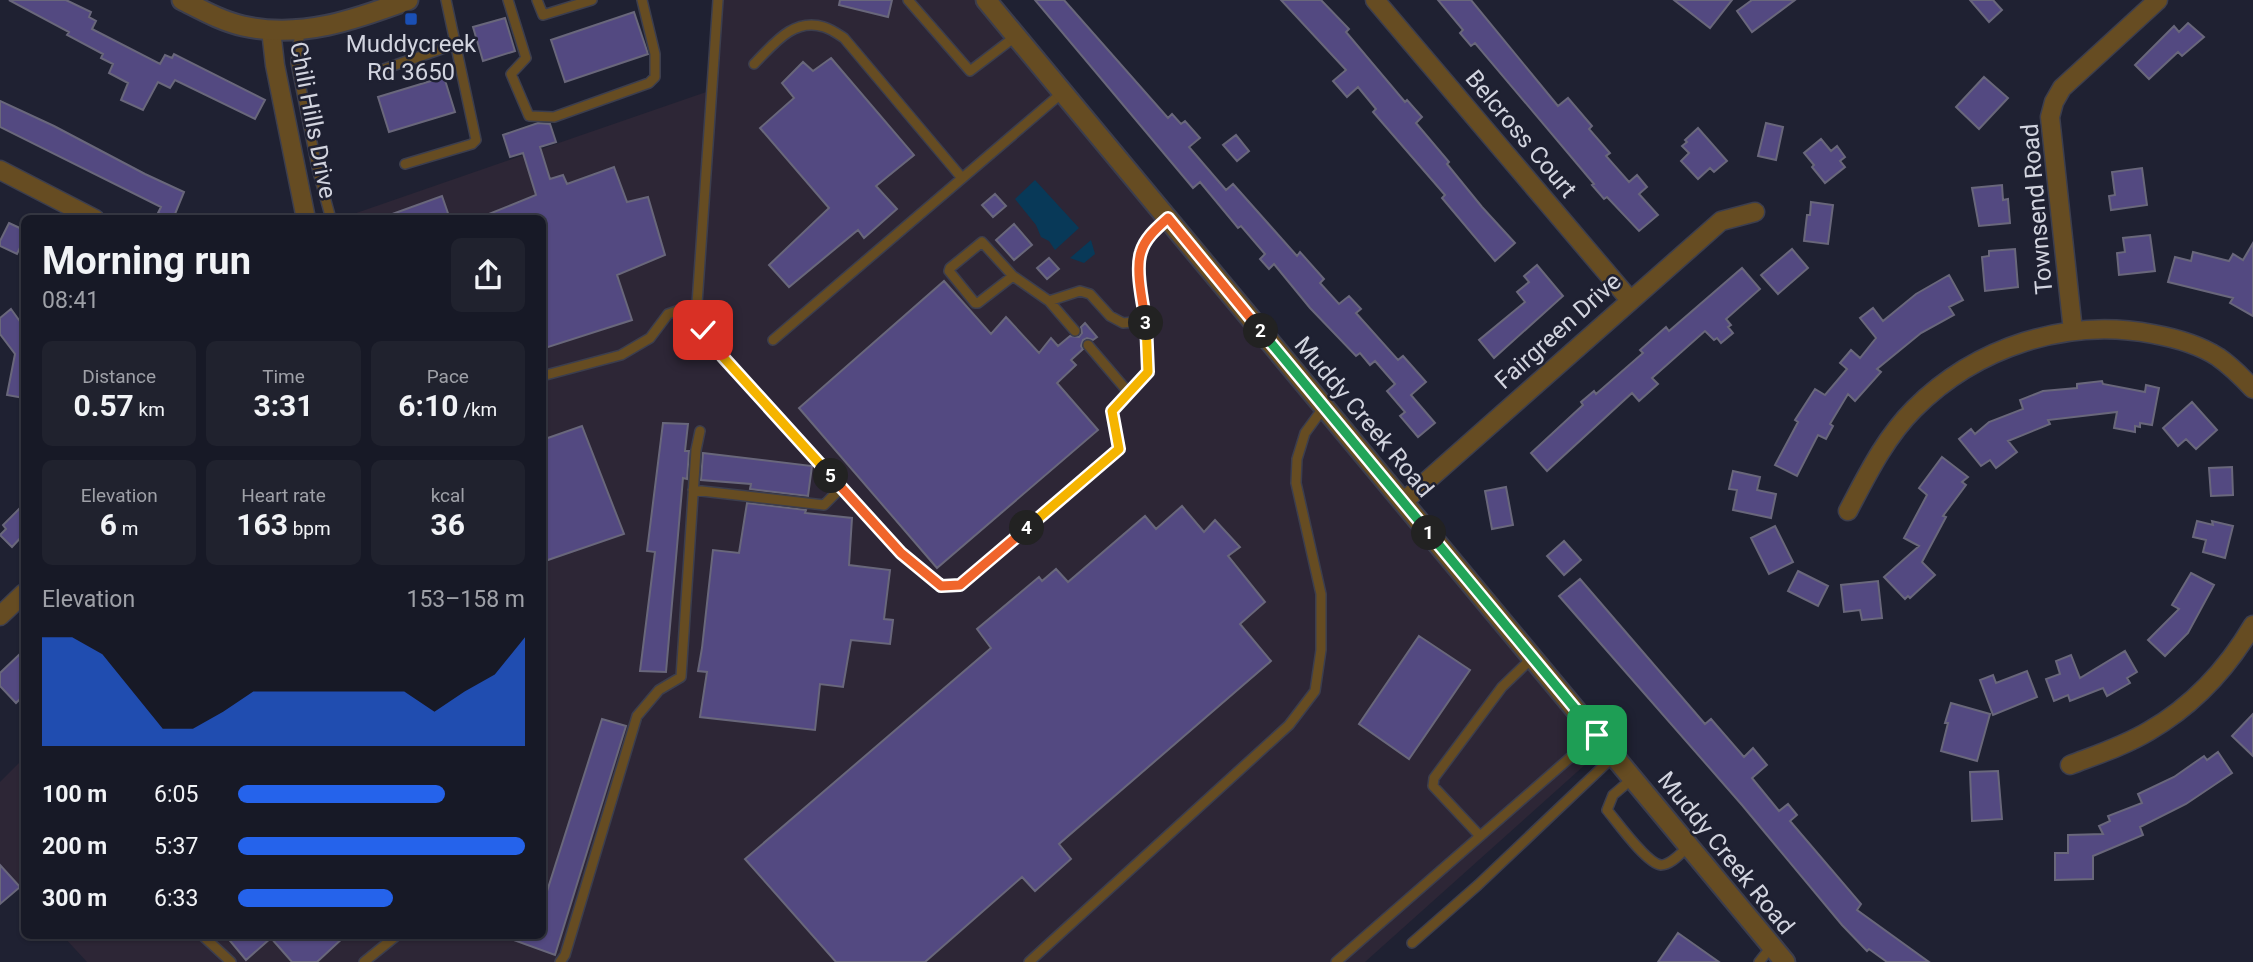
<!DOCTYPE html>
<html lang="en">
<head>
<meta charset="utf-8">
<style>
  :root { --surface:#171926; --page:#20222e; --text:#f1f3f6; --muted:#9ea0a7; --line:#363843; --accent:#2563eb }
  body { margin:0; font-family:Roboto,sans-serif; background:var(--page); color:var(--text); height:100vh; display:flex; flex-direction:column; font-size:26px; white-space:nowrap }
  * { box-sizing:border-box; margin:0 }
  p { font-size:23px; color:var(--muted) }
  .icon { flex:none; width:38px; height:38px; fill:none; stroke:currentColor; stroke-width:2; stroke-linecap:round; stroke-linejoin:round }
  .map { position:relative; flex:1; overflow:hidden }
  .details { position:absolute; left:21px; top:215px; width:525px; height:724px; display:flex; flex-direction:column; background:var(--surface); border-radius:10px; box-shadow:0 2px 5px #0004,0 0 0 2px var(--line) }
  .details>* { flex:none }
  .pin { position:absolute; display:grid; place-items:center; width:60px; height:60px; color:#fff; margin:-30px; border-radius:14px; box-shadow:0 4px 10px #0006 }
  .km { position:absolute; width:35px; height:35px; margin:-18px; border-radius:50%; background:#222; color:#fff; font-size:19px; line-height:35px; text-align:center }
  .round { display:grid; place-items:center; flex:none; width:74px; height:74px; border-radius:10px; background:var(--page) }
  .head { display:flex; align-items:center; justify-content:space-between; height:119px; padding:0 21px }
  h1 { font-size:38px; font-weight:700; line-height:52px }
  .stats { display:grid; grid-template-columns:repeat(3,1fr); gap:10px; height:119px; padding:7px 21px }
  .stats div { display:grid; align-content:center; border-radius:10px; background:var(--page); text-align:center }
  .stats b { font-size:30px; font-weight:700 }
  .stats small { font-size:19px; font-weight:400 }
  .stats p { font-size:19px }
  .chart { height:196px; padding:14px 21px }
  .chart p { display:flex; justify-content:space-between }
  .chart svg { width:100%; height:126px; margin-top:7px; fill:var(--accent); opacity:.7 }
  ul { padding:0 21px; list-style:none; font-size:23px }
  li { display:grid; grid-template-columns:112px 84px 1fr; align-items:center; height:52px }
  li i { height:18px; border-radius:9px; background:var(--accent) }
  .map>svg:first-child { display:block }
  .industrial { fill:#2d2636 }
  .water { fill:#083958 }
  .building { fill:#534981; stroke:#69677b; stroke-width:2 }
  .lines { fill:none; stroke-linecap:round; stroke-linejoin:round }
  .service-casing { stroke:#3c3e4e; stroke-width:12 }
  .minor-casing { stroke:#3c3e4e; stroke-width:21 }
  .tertiary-casing { stroke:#3c3e4e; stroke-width:23 }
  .service { stroke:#664c22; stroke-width:9 }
  .minor { stroke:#664c22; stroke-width:18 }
  .tertiary { stroke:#664c22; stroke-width:19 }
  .split-1-casing { stroke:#fff; stroke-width:14 }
  .split-2-casing { stroke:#fff; stroke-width:14 }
  .split-3-casing { stroke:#fff; stroke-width:14 }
  .split-4-casing { stroke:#fff; stroke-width:14 }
  .split-5-casing { stroke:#fff; stroke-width:14 }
  .split-6-casing { stroke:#fff; stroke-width:14 }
  .split-1 { stroke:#22a559; stroke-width:9 }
  .split-2 { stroke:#22a559; stroke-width:9 }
  .split-3 { stroke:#f0652b; stroke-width:9 }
  .split-4 { stroke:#f5b400; stroke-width:9 }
  .split-5 { stroke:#f0652b; stroke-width:9 }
  .split-6 { stroke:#f5b400; stroke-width:9 }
  .transit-dot { fill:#1a4fb4; stroke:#1f2132; stroke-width:2.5 }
  .labels { text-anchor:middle; stroke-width:5; stroke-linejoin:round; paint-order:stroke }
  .poi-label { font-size:24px; fill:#d2d4df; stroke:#1f2132 }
  .street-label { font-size:24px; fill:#d2d4df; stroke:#1f2132 }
</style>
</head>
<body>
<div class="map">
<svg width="2253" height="962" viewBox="0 0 2253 962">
  <rect width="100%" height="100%" fill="#1f2132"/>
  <!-- industrial -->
  <path class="industrial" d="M718,0H986L1606,746L1365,962H87L63,936H542V219H339L712,90Z
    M24,758V894L0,867V782Z"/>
  <!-- water -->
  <path class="water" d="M1035,180L1079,228L1055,250L1049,241L1041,237L1036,225L1015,199Z
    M1091,240L1095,254L1084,263L1070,258Z"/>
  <!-- building -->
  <path class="building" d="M9,0H66L91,12L89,17L96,21L92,29L160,64L165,55L172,58L174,54L265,100L255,119L175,80L170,88L158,82L143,110L121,100L128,83L109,73L113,64L101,58L103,54L67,35L69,32Z
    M840,0H892L888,17L839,5Z
    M1035,0H1064L1168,118L1172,114L1181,124L1185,121L1200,138L1189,147L1226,190L1233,184L1297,256L1300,252L1324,279L1320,283L1339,304L1349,296L1361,309L1356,313L1398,360L1403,356L1426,382L1411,395L1435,423L1418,437L1400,416L1405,412L1387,391L1395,384L1375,361L1370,365L1360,353L1356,356L1310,308L1274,264L1269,269L1260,259L1265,254L1241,226L1238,228L1200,182L1193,188Z
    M1281,0H1321L1349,29L1346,32L1405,102L1407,100L1422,117L1416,123L1449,162L1447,164L1482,207L1515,243L1495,261L1442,198L1445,195L1373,112L1376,109L1358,87L1347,97L1333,81L1346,70Z
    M1438,0H1471L1558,106L1568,98L1592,126L1589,129L1610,153L1606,156L1629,182L1637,175L1647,187L1639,194L1658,215L1639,231L1607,197L1604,199L1592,185L1594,184L1475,43L1471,46L1460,33L1463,30Z
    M1674,0H1732L1710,28Z
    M1752,0H1795L1752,32L1737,11Z
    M1970,0H1993L2002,10L1989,22Z
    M634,12L648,54L565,82L551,40Z
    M505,18L515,51L483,61L473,27Z
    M2188,23L2204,37L2182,56L2178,52L2149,79L2135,65L2174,26L2179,32Z
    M831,58L914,155L876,186L897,209L864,238L858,230L789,287L769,265L829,208L760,128L794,98L782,83L803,62L813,71Z
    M444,77L455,112L389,132L378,97Z
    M1984,77L2008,98L1979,129L1956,107Z
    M0,101L54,126L145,174L184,192L173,219L158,213L161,207L0,127Z
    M538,123L550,124L556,142L540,147L550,179L563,175L567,184L614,167L627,202L648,197L665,255L617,275L632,320L542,349V219L479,218L536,195L523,153L510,157L503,135Z
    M1766,123L1783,127L1776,160L1758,156Z
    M1698,128L1727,161L1714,172L1710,168L1698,179L1681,161L1689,153L1682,146L1687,142L1685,140Z
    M1236,135L1249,151L1237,161L1223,145Z
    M1821,139L1831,151L1837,146L1845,157L1840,161L1845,167L1825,183L1812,167L1814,165L1804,153Z
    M2142,168L2147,205L2111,210L2109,196L2115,195L2112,172Z
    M2002,185L2003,200L2008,199L2010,223L1979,226L1972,188Z
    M995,194L1006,206L993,217L982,205Z
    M442,196L450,219H384V217Z
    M1811,202L1833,205L1828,244L1804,241L1807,215H1810Z
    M9,223L24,230V239L17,254L0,246V241Z
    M1014,224L1032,245L1014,260L996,240Z
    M2150,235L2155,271L2119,275L2117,253L2125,252L2123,238Z
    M2253,243V316L2230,303L2233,298L2168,282L2175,257L2191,261L2193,252L2229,261L2233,254L2243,260Z
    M1792,249L1808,268L1778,294L1761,275Z
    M2015,249L2018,287L1985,291L1982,257L1989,256V251Z
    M1049,258L1059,269L1047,279L1037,268Z
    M1537,265L1563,296L1494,358L1479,340L1525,302L1517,292L1529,282L1524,276Z
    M1742,268L1760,289L1726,319L1731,325L1728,327L1733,333L1721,343L1717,338L1714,340L1705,331L1652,378L1658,384L1639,401L1632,393L1547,471L1531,453L1583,405L1581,402L1594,391L1596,394L1643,353L1640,350L1666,327L1669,331Z
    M1949,275L1963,300L1949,307L1954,315L1921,333L1877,369L1881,372L1855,401L1848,394L1830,424L1833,426L1826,439L1818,435L1797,476L1775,465L1798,422L1795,420L1815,389L1825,395L1847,369L1840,363L1851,350L1860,358L1876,338L1860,318L1873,308L1883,321L1916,294Z
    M944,281L991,334L1006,317L1039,353L1051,338L1058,346L1070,336L1079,337L1082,333L1081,327L1085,323L1097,337L1093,340L1087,338L1083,340L1081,346L1083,349L1071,360L1076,365L1057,383L1098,430L937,568L799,408Z
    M11,309L24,327V398L7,395L15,354L0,334V318Z
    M2102,381L2103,384L2145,392L2146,385L2159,388L2152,425L2140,423V427L2135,426V432L2114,428L2117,412L2048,420L2050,424L2008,441L2017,452L1996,468L1990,460L1981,466L1959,439L1971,429L1975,434L1989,422L2023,409L2020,400L2043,391L2077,388V384Z
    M2192,402L2217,430L2196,449L2186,439L2178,446L2163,428Z
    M663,423L688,424L685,451H689L687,479L683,478L666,672L640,671L655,552L647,551Z
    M582,426L624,534L542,562V440Z
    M703,453L812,466L808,496L750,489L751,484L701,480Z
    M1942,457L1968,477L1962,482L1966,485L1943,516L1946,517L1922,562L1935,575L1910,598L1908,596L1905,599L1884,577L1919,546L1904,538L1927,495L1919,488Z
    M2232,467L2233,495L2211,496L2209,468Z
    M1733,471L1760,477L1757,490L1776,494L1771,518L1733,510L1737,490L1729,489Z
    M1506,487L1513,525L1492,529L1485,491Z
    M747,503L806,510L805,513L852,518L849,565L890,570L884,619L893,620L890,644L851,640L843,687L820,684L815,730L700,717L707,672L698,671L702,648L713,550L739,553Z
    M24,504V534L12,547L0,535L6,529L3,525Z
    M1182,506L1204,532L1215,520L1240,547L1228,556L1265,602L1240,624L1271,661L1059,844L1071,859L1035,891L1022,877L925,962H836L745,859L991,648L977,629L1039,577L1042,581L1056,569L1068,582L1145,516L1156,529Z
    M2197,521L2213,525L2212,521L2233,526L2225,558L2203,552L2206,540L2193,537Z
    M1775,526L1793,562L1769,574L1751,538Z
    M1564,541L1581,560L1564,575L1547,556Z
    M1798,571L1828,586L1818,606L1788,591Z
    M2191,573L2214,585L2188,633L2165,656L2148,640L2179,609L2172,605Z
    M1580,579L1705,724L1711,719L1744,757L1753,748L1767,765L1752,778L1779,811L1788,804L1797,815L1790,821L1861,904L1857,910L1929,962H1887L1869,949L1867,951L1842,925L1742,805L1559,596Z
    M1878,581L1882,618L1862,620L1860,610L1844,612L1841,585Z
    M1419,636L1470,670L1409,759L1359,724Z
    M24,650V695L16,703L0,686V673Z
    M2125,651L2137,672L2127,678L2130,683L2107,696L2103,688L2070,701L2068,695L2054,701L2046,679L2060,674L2056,661L2071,655L2080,678Z
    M2027,671L2037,697L1993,715L1980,680L1993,675L1996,683Z
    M1951,703L1990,714L1977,761L1941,751L1948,723H1945Z
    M2253,714V756L2232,736Z
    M602,719L626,726L555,955L508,938L509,936H542V907Z
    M2218,752L2232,773L2186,804L2140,827L2143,835L2093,856V879L2055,880V853H2068V835L2103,834L2099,826L2110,821L2108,816L2142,803L2138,794L2174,777L2204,756L2207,760Z
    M1998,771L2002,819L1972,821L1970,772Z
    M0,865L20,887L0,904Z
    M1678,933L1719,962H1658Z
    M226,936H345L317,962H292L271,938L246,960Z"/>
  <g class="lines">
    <defs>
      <path id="service" d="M508,0L526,58L511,74L529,116L554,117L649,83L655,77V54L642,0
        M537,0L543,15L592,0
        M718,0L697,304L703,330L723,357L901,553L941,586L960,585L1119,449L1112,411L1148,372L1147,334L1139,264L1141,252L1151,234L1168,218
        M908,0L970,71L1016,36
        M300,31L296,63L318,172L331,219
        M754,64C773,45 793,17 824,27C831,29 838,34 844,38L962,178
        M378,71L456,44
        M405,164L472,144L476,140L446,0
        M1013,276L982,242L950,268L949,271L975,303H978L1013,276L1049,301L1075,331
        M1049,301L1080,291L1090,294L1110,316L1123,323L1145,321
        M773,340L1063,92
        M1088,345L1129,393
        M542,376L621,355L650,338L668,314L697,304
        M693,490L824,505L841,488
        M1633,778L1613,795L1607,810C1617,822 1647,864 1661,865C1671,865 1682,852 1689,846
        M1480,836L1433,786L1434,778L1502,687L1532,658
        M203,936L231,962
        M1412,943L1478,885L1614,756
        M364,962L396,936
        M560,962L565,955L637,716L659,690L681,677L696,450L700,431
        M1029,962L1289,725L1315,691L1321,650V594L1296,483L1297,459L1305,433L1324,407
        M1336,962L1596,735
        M1759,962L1771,947"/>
      <path id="minor" d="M1375,0L1630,300
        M271,30L275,65L306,219
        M0,170L95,219
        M2073,331L2050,117L2054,102L2062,88L2158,0
        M1403,502L1721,221L1755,212
        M1848,511C1867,475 1885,438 1914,409C1976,347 2067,317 2153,334C2175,338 2198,344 2218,357C2231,366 2242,377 2253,389
        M0,616L24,593
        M2070,765C2096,755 2124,746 2149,731C2194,705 2227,669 2253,625"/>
      <path id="tertiary" d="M182,0C202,10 221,21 243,26C301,39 354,20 408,0
        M986,0L1785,962"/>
    </defs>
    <!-- service casing -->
    <use href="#service" class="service-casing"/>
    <!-- minor casing -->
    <use href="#minor" class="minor-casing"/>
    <!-- tertiary casing -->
    <use href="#tertiary" class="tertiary-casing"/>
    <!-- service -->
    <use href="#service" class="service"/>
    <!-- minor -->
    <use href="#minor" class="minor"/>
    <!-- tertiary -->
    <use href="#tertiary" class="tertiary"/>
  </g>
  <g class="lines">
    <defs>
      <path id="split-1" d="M1429,533L1597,735"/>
      <path id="split-2" d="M1261,331L1429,533"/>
      <path id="split-3" d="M1146,323C1143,304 1135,270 1141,252C1145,238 1157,228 1168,218L1261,331"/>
      <path id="split-4" d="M1027,528L1119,449L1112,411L1148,372L1146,323"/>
      <path id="split-5" d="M831,476L901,553L941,586L960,585L1027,528"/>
      <path id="split-6" d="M703,330L723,357L831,476"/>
    </defs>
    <!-- split-1 casing -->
    <use href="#split-1" class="split-1-casing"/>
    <!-- split-2 casing -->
    <use href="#split-2" class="split-2-casing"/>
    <!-- split-3 casing -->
    <use href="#split-3" class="split-3-casing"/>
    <!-- split-4 casing -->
    <use href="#split-4" class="split-4-casing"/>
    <!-- split-5 casing -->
    <use href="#split-5" class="split-5-casing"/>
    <!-- split-6 casing -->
    <use href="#split-6" class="split-6-casing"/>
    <!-- split-1 -->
    <use href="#split-1" class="split-1"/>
    <!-- split-2 -->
    <use href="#split-2" class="split-2"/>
    <!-- split-3 -->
    <use href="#split-3" class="split-3"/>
    <!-- split-4 -->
    <use href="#split-4" class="split-4"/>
    <!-- split-5 -->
    <use href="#split-5" class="split-5"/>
    <!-- split-6 -->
    <use href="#split-6" class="split-6"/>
  </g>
  <!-- markers -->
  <rect class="transit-dot" x="404" y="12" width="14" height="14" rx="3.5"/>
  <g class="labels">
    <!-- poi labels -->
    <g class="poi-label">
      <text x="411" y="52">Muddycreek<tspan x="411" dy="28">Rd 3650</tspan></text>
    </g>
    <!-- street labels -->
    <g class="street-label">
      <text transform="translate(313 120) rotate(79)" y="8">Chili Hills Drive</text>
      <text transform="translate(1521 134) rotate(50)" y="8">Belcross Court</text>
      <text transform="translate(2037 209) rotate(-95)" y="8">Townsend Road</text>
      <text transform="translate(1558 331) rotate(-42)" y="8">Fairgreen Drive</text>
      <text transform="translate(1364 417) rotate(50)" y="8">Muddy Creek Road</text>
      <text transform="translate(1726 853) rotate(51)" y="8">Muddy Creek Road</text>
    </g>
  </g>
</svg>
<div class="pin" style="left:1597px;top:735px;background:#1e9e55"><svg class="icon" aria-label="arrive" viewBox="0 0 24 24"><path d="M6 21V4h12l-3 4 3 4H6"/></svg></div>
<div class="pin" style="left:703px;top:330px;background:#d93025"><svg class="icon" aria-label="check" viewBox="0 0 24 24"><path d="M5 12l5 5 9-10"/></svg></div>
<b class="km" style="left:1429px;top:533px">1</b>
<b class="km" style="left:1261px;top:331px">2</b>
<b class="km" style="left:1146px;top:323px">3</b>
<b class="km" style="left:1027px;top:528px">4</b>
<b class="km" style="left:831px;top:476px">5</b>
<section class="details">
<div class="head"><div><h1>Morning run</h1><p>08:41</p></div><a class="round"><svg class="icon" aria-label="share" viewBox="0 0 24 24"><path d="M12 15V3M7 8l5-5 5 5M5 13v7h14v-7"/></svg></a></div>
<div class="stats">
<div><p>Distance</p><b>0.57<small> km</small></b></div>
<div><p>Time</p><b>3:31</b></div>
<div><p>Pace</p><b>6:10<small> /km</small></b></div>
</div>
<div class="stats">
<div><p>Elevation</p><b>6<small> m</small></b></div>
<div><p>Heart rate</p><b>163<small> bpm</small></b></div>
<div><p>kcal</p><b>36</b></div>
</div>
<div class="chart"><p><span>Elevation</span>153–158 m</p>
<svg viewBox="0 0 160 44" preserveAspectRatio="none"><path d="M0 44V6L10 6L20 12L30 25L40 38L50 38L60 32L70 25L80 25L90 25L100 25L110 25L120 25L130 32L140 25L150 19L160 6V44z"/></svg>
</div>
<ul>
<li><b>100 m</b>6:05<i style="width:72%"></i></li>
<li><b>200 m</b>5:37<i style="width:100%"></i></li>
<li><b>300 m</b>6:33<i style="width:54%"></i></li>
</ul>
</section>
</div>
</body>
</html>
